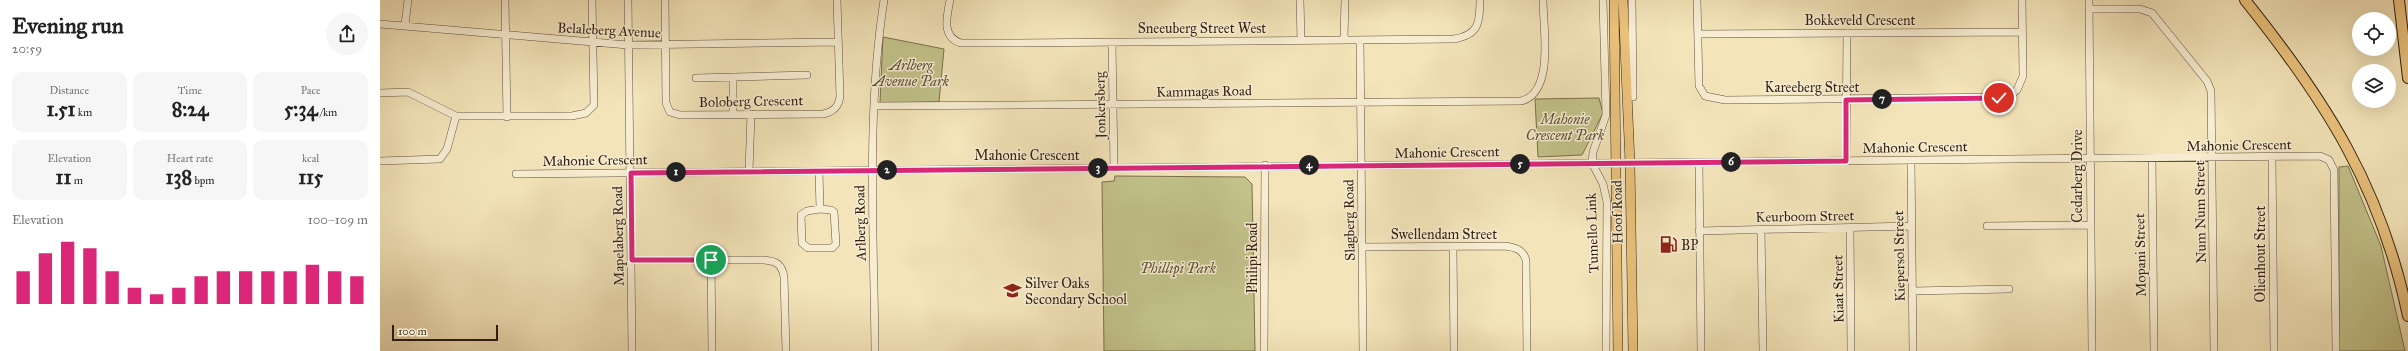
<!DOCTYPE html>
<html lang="en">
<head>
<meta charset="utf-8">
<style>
  :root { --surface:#fff; --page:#f6f6f6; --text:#222; --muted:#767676; --accent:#db2777 }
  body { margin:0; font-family:"IM FELL Great Primer",serif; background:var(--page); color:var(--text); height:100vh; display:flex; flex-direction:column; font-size:15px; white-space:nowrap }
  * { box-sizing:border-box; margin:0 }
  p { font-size:13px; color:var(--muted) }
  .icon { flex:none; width:22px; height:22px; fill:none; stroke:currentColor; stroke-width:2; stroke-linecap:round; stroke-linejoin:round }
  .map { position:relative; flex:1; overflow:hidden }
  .drawer { display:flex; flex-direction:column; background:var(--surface); width:380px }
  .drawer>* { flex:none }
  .tools { position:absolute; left:1972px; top:12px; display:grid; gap:8px }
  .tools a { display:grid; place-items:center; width:44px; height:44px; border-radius:50%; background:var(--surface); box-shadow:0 4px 16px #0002; font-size:20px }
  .scale { position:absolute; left:12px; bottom:10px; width:106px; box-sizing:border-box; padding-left:4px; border:2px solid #321f11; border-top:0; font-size:11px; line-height:14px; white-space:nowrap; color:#321f11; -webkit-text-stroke:3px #f7edd2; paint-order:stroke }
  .pin { position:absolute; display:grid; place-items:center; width:34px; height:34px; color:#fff; margin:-17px; border:2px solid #fff; border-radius:50%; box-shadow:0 1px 4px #0007 }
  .km { position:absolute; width:20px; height:20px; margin:-10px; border-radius:50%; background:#222; color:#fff; font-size:11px; line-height:20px; text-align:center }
  .round { display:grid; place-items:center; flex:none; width:42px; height:42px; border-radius:21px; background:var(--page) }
  .head { display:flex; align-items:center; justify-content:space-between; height:68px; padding:0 12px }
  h1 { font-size:22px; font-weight:700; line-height:30px }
  .metrics { display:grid; grid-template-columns:repeat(3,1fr); gap:6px; height:68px; padding:4px 12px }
  .metrics div { display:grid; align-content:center; border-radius:10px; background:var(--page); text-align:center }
  .metrics b { font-size:20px; font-weight:700 }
  .metrics small { font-size:11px; font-weight:400 }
  .metrics p { font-size:11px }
  .chart { height:112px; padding:8px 12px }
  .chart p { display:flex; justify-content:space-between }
  .chart svg { width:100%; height:72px; margin-top:4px; stroke:var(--accent); stroke-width:6 }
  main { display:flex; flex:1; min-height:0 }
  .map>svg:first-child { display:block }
  .green { fill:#c2c28a; stroke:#7a704e }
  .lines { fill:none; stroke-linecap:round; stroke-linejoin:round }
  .minor-casing { stroke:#62503b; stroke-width:8 }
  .major-casing { stroke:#321f11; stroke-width:10 }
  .highway-casing { stroke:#321f11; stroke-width:12 }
  .minor { stroke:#f7edd2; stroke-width:7 }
  .major { stroke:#eac27c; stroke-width:9 }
  .highway { stroke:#eac27c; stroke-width:10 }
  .route-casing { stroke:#fff; stroke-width:8 }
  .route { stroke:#db2777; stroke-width:5 }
  .labels { text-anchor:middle; stroke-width:3; stroke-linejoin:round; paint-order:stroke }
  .street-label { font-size:14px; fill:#321f11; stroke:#f7edd2 }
  .park-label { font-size:14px; font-style:italic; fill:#5d5035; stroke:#f7edd2 }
  .poi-label { font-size:14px; fill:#321f11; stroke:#f7edd2; text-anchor:start }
</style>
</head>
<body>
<main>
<section class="drawer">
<div class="head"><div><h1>Evening run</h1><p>20:59</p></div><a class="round"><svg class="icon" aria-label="share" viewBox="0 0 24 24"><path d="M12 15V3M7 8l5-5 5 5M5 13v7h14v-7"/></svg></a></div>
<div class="metrics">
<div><p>Distance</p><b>1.51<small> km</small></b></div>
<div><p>Time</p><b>8:24</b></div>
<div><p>Pace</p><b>5:34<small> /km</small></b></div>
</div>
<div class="metrics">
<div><p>Elevation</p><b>11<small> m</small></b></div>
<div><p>Heart rate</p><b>138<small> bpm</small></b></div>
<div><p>kcal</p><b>115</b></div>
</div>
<div class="chart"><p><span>Elevation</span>100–109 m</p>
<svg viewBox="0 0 160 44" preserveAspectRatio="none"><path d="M5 44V24M15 44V13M25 44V6M35 44V10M45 44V24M55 44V34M65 44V38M75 44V34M85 44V27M95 44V24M105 44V24M115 44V24M125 44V24M135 44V20M145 44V24M155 44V27"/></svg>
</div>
</section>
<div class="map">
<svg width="2028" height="351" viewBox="0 0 2028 351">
  <rect width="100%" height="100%" fill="#f3e4b9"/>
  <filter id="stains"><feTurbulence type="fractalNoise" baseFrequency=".005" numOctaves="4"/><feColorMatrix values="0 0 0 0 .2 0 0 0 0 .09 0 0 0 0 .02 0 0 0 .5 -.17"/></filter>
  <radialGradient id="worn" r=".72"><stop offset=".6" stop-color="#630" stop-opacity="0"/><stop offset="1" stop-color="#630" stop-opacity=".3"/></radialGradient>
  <!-- green -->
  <path class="green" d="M503,37L564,49L559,102L500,103Z
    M1219,98L1223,113L1202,155L1158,157L1155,99Z
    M1968,166L2001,246L2025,351H1959V167Z
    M735,176L865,177L872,184L875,351H724L722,182L734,181Z"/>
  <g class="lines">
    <defs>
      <path id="minor" d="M125,0L127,117
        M248,0L252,351
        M285,0L286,103L290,112L300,115L443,114C453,112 459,107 460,96L457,0
        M570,0C567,16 561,37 581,43H634L1074,39C1099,35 1100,22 1100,0
        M920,0L921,40
        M1223,0L1226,115L1213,152L1212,163L1223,184L1227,202L1226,351
        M1252,0L1253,97
        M1317,0L1319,86L1325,96L1345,100L1628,97L1637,90L1643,76L1642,0
        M1709,0L1712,351
        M1709,9H1760L1772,13L1827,81L1831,91L1834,351
        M0,24L248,45L457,42
        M25,25L28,0
        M1318,34L1642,32
        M964,39L965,0
        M980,40L983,351
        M732,42L734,168
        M316,78L427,75
        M0,93L28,92L76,116H192L206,113L214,105L212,0
        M494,106L1141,101C1175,93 1163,27 1163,0
        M353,114V77
        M1892,158L1894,351
        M1772,159L1774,351
        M0,161L60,159L67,149L76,116
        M1466,161L1467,33
        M1531,161L1533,351
        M1319,163L1321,351
        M369,171L371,114
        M439,171L440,209
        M136,174L1940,156L1949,160L1954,170L1956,351
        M440,209L451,210L454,212L456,244L452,248H428L422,243L421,215L427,211Z
        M1607,226L1710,225
        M1470,228L1471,351
        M1381,230L1383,351
        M1319,231L1531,226
        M982,247L1124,246C1134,247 1143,249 1146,260L1147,351
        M1073,247L1074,351
        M252,260H384C396,261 402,264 404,277L406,351
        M331,260L332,351
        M1533,291L1629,289
        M495,351C494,235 486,115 504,0
        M884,351L885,165"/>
      <path id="major" d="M1234,0L1238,351
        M1243,0L1250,163L1253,351"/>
      <path id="highway" d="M1865,0C1946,101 2001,187 2028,316
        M2019,0L2028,78"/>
    </defs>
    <!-- minor casing -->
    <use href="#minor" class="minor-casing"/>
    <!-- major casing -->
    <use href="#major" class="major-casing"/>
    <!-- highway casing -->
    <use href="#highway" class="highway-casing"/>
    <!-- minor -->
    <use href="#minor" class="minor"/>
    <!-- major -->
    <use href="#major" class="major"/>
    <!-- highway -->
    <use href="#highway" class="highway"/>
  </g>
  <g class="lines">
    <defs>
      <path id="route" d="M331,260H252L251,173L1466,161V100L1619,98"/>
    </defs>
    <!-- route casing -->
    <use href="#route" class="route-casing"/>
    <!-- route -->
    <use href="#route" class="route"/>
  </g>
  <!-- icons -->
  <defs>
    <symbol id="fuel-bare" viewBox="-9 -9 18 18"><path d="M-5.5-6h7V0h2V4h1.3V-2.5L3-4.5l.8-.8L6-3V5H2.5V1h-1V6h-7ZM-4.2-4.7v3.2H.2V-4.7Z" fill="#8f2418" stroke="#f7edd2" stroke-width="2.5" paint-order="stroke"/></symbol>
    <symbol id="school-bare" viewBox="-9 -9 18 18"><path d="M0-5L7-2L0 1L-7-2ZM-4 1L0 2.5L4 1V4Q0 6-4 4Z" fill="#8f2418" stroke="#f7edd2" stroke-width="2.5" paint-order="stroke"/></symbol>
  </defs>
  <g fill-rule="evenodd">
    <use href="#fuel-bare" x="1276" y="232" width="25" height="25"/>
    <use href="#school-bare" x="620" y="278" width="25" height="25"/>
  </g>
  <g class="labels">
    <!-- street labels -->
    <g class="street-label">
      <text x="1480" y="25">Bokkeveld Crescent</text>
      <text x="822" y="33">Sneeuberg Street West</text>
      <text transform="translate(229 30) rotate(3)" y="5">Belaleberg Avenue</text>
      <text x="1432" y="92">Kareeberg Street</text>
      <text transform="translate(824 91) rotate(-1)" y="5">Kammagas Road</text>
      <text transform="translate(371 101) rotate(-1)" y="5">Boloberg Crescent</text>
      <text transform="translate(720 105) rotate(-91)" y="5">Jonkersberg</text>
      <text transform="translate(1859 145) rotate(-1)" y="5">Mahonie Crescent</text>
      <text transform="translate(1535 147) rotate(-1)" y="5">Mahonie Crescent</text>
      <text transform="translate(1067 152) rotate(-1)" y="5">Mahonie Crescent</text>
      <text x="647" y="160">Mahonie Crescent</text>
      <text transform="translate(215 160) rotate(-1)" y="5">Mahonie Crescent</text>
      <text transform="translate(1697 176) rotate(-90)" y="5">Cedarberg Drive</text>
      <text transform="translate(1237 212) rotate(-91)" y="5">Hoof Road</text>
      <text transform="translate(1820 212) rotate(-91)" y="5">Num Num Street</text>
      <text transform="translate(1425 216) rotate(-1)" y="5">Keurboom Street</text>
      <text transform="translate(969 220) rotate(-91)" y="5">Slagberg Road</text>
      <text transform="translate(480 223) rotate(-91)" y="5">Arlberg Road</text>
      <text transform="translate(1212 233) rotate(-92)" y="5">Tumello Link</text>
      <text x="1064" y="239">Swellendam Street</text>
      <text transform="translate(238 236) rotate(-91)" y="5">Mapelaberg Road</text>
      <text transform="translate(1880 254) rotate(-90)" y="5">Olienhout Street</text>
      <text transform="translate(1760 255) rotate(-91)" y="5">Mopani Street</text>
      <text transform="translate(1519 256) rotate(-91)" y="5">Kiepersol Street</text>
      <text transform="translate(872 258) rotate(-90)" y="5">Philipi Road</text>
      <text transform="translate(1458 289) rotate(-91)" y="5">Kiaat Street</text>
    </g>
    <!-- park labels -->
    <g class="park-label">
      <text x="531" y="70">Arlberg<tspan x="531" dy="16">Avenue Park</tspan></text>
      <text x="1185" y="124">Mahonie<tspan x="1185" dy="16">Crescent Park</tspan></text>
      <text x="798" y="273">Phillipi Park</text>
    </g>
    <!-- poi labels -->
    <g class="poi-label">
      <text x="1301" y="250">BP</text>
      <text x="645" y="288">Silver Oaks<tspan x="645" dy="16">Secondary School</tspan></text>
    </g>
  </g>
  <rect width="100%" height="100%" filter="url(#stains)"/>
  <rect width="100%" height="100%" fill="url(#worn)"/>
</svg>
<div class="tools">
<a><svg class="icon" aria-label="locate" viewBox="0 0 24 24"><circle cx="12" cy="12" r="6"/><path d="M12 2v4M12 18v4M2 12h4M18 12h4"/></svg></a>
<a><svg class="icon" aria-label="layers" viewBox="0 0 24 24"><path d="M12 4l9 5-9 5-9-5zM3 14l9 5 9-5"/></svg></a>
</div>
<div class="scale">100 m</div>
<div class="pin" style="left:331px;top:260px;background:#1e9e55"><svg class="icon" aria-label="arrive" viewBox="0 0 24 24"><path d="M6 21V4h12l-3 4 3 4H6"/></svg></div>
<div class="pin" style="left:1619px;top:98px;background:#d93025"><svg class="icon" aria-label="check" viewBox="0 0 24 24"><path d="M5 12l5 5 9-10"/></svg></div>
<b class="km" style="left:296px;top:172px">1</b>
<b class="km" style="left:507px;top:170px">2</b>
<b class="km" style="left:718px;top:168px">3</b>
<b class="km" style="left:929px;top:165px">4</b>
<b class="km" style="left:1140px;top:164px">5</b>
<b class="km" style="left:1351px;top:162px">6</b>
<b class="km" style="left:1502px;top:99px">7</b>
</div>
</main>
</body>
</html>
